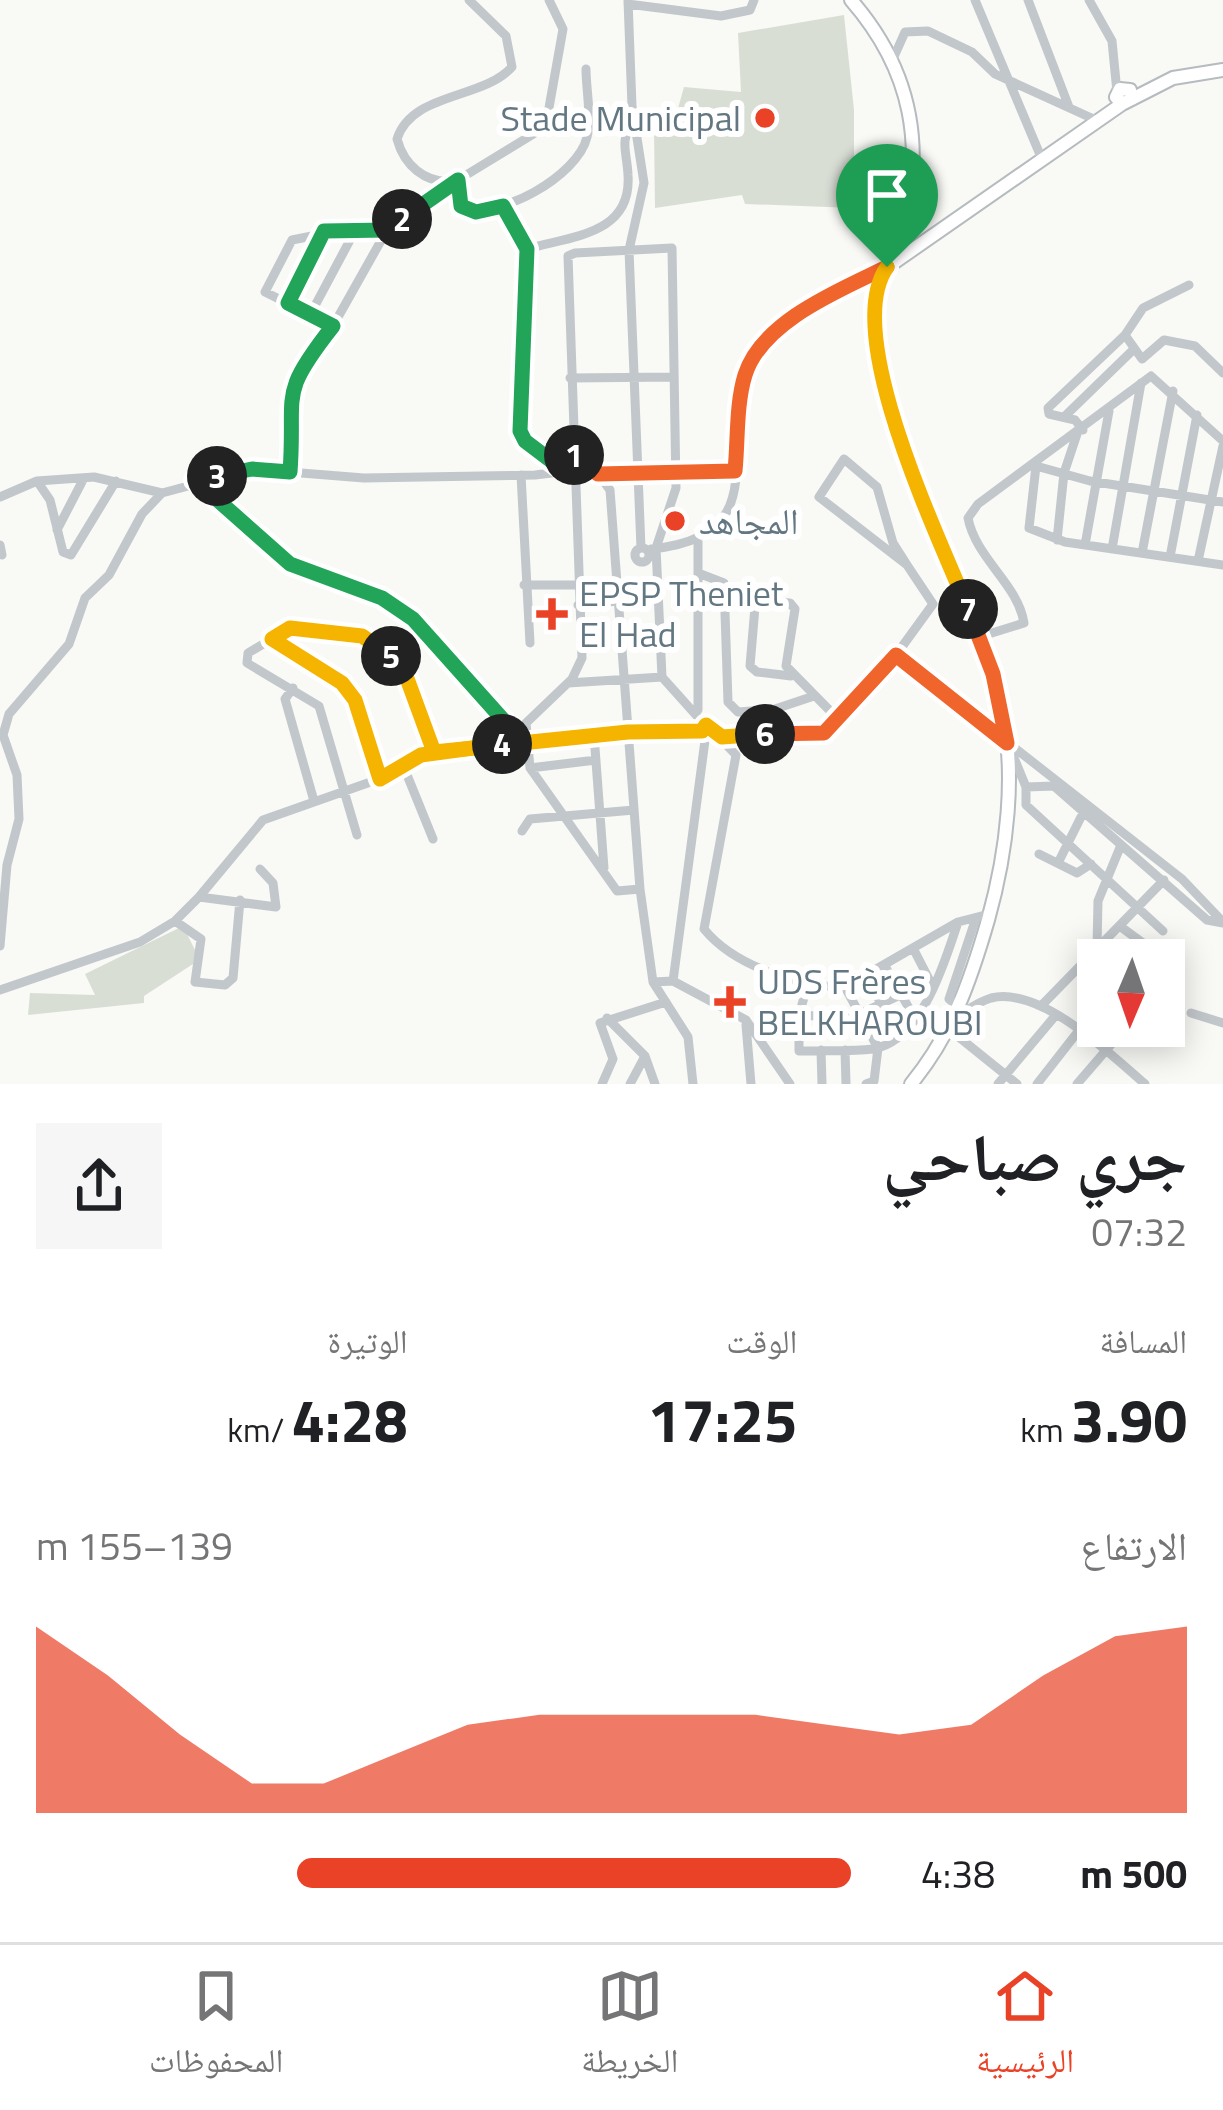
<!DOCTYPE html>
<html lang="ar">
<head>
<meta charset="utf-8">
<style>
  :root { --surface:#fff; --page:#f6f6f6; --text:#202124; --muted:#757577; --line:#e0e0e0; --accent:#e94226 }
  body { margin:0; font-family:"Titillium Web","Noto Naskh Arabic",sans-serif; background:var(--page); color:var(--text); direction:rtl; height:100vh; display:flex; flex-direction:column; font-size:45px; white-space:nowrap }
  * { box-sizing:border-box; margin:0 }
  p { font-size:39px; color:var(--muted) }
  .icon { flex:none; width:66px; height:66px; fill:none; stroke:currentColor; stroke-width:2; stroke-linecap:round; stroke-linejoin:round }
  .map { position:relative; height:1084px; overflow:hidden; direction:ltr }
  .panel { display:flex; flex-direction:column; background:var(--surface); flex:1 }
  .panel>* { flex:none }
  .needle { width:78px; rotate:182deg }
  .tools { position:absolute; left:1077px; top:939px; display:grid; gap:24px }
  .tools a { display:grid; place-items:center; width:108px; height:108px; border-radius:0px; background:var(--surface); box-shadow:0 6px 30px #0003; font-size:60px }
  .pin { position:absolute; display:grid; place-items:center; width:102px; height:102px; color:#fff; margin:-123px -51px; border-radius:50% 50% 50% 0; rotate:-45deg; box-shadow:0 0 12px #0007 }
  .pin .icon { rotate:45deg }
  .km { position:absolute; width:60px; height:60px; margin:-30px; border-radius:50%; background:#222; color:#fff; font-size:33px; line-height:60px; text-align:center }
  .round { display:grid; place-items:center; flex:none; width:126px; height:126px; border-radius:0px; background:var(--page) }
  .overview { display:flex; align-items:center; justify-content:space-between; height:204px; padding:0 36px }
  h1 { font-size:66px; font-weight:700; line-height:90px }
  .stats { display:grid; grid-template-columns:repeat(3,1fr); gap:18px; height:204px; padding:12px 36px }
  .stats div { display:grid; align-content:center }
  .stats b { font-size:60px; font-weight:700 }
  .stats small { font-size:33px; font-weight:400 }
  .stats p { font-size:33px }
  .chart { height:336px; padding:24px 36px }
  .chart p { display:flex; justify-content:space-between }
  .chart svg { width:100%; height:216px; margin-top:12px; fill:var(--accent); opacity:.7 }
  ul { padding:0 36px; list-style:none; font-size:39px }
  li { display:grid; grid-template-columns:192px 144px 1fr; align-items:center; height:90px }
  li i { height:30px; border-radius:15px; background:var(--accent) }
  .tabs { display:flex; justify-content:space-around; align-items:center; height:168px; border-top:3px solid var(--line); background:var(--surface); font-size:33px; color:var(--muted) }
  .tabs a { display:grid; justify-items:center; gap:6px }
  .tabs .selected { color:var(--accent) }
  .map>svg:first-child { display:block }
  .green { fill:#d9ded5 }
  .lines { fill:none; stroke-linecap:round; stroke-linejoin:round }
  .major-casing { stroke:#b5bbbf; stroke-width:16 }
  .minor { stroke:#c2c7cb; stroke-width:9 }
  .major { stroke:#fff; stroke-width:12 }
  .split-1-casing { stroke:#fff; stroke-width:24 }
  .split-2-casing { stroke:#fff; stroke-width:24 }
  .split-3-casing { stroke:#fff; stroke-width:24 }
  .split-4-casing { stroke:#fff; stroke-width:24 }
  .split-5-casing { stroke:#fff; stroke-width:24 }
  .split-6-casing { stroke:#fff; stroke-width:24 }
  .split-7-casing { stroke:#fff; stroke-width:24 }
  .split-8-casing { stroke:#fff; stroke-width:24 }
  .split-1 { stroke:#f0652b; stroke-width:15 }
  .split-2 { stroke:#22a559; stroke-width:15 }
  .split-3 { stroke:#22a559; stroke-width:15 }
  .split-4 { stroke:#22a559; stroke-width:15 }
  .split-5 { stroke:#f5b400; stroke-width:15 }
  .split-6 { stroke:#f5b400; stroke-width:15 }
  .split-7 { stroke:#f0652b; stroke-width:15 }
  .split-8 { stroke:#f5b400; stroke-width:15 }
  .poi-dot { fill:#e94226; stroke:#fff; stroke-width:4.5 }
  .labels { text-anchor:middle; stroke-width:12; stroke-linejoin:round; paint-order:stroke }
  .poi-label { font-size:36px; fill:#637782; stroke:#fff; text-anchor:start }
</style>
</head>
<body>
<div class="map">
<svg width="1223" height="1084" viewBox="0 0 1223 1084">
  <rect width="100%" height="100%" fill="#f9f9f6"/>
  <!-- green -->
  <path class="green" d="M844,15L854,110V208L745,204L742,195L655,208L654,128L673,126L684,87L741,92L738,33Z
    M183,926L196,952L193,964L144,996V1003L28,1015L30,993L95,995L85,974Z"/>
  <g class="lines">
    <defs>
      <path id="major" d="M851,0C912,70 927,148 900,237C895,252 885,264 880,278C871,300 875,328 878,350C897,475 973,582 1001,704C1017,773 1007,852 988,920C970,982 952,1034 911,1084
        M1122,104L1116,97L1120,89L1130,90L1132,99
        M889,266L1122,104L1173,78L1223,70"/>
    </defs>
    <!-- major casing -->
    <use href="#major" class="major-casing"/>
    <!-- minor -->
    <path class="minor" d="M549,0L563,29L547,119L540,130L458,180L461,206C497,222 578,176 587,137C592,118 586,89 586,69
      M628,0L632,106L644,183L629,250L641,548
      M975,0L1041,157
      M1028,0L1069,107
      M1089,0L1112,41L1117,92
      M628,4L721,16L750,10L754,0
      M893,59L905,32L928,31L972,52L995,74L1098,121
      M453,181C425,184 404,165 397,139C412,92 482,100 512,67L506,36L469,0
      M503,206L527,249
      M1189,285L1143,308L1125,335L1142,359L1164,340L1195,346L1223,373
      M288,303L324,231
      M310,315L357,227
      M333,326L265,292L292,240L357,227L387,230
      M570,378L674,377
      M1064,417L1134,349
      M1083,430L1075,420L1049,414L1048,408L1125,335
      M563,469L525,441L520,431L527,249C571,236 632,235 628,175C627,151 619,142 633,122
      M290,472L293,381L333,326L387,230L458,180
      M599,474L735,471
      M521,475L530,643
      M116,481L71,555L63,552L50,500L37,481L94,477L162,493L252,469L364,478L535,475L560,472L573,455L597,472L610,490L640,889L653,982L673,981L746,1020L790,1084
      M197,481L291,564L383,598L413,619L505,722V744
      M0,497L37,481
      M1223,502L1090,481L1036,466L1029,528L1065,542L1223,565
      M57,530L84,478
      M1057,540L1064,473L1077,434
      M0,545L2,555
      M1085,545L1109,411
      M635 555a7 7 0 1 1 14 0a7 7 0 1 1-14 0Z
      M651,549C793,536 701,418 760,347C790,311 844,288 885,268
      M1112,549L1141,383
      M1142,553L1173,391
      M1170,557L1197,415
      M1198,561L1223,446
      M698,573L724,583L728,702L738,712L775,709L811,697
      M524,585H577
      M578,605L657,597
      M621,636L659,633
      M979,637L1024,623C1018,584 976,559 968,518L978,504L1151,376L1223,441
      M273,639L342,683L355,700L379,779
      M896,655L933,604L907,565L819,497L844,459L877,487L893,543L907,565
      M791,676L757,672L750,666L755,607L761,601L790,603L795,609L786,666L839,720
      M568,683L662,677
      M293,688L285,699L314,801
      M698,710V541
      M709,727L736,755L704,929C734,966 799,987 845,987L878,1048L874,1081L866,1084
      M594,735L604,868
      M722,737L824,733L896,655L1182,879L1223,922
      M1010,748L1026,787V805L1163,931
      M403,765L433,839
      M530,768L596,760
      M1026,787L1054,786L1207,920L1223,923
      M522,831L530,819L634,810
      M357,835L319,706L247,663L248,653L290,628L363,636L384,647L405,673L434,752
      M1039,854L1077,873L1091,864
      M1058,863L1084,811
      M640,889L617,891L530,768L526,723L572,679L582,658L568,256L575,253L672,248L676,488L656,548L662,677L705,725
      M199,897L276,907L273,883L260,869
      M175,921L201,939L195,982L225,985L233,978L240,900
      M1121,927L1151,949
      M1099,945L1119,960
      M0,946L7,865L19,819L17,775L3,735L9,714L69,644L85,598L109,575L142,514L162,493
      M1097,947L1098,901L1121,845
      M885,966L914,1017
      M867,977L898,1036
      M673,981L706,733
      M653,982L688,1037L693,1084
      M807,987L799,1015V1051C823,1050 849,1052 873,1049C922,1041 945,961 958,922L989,914
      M845,987L958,922
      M0,990L140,942L175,921L199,897L263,820L379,779L421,755L628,732L702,731
      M1041,1006L1164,880
      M960,1008L949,999L976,918
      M1191,1013L1223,1023
      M799,1015L851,1018L930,981L914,950
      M957,1016C967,1010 980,1001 991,998C1041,986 1110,1054 1145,1084
      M607,1018L645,1056L655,1084
      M746,1025L751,1084
      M950,1030L1017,1084
      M821,1050L822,1084
      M845,1050L846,1084
      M602,1084L613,1059L600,1023L666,1002
      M630,1084L645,1056
      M998,1084L1055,1016
      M1037,1084L1080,1029
      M1077,1084L1127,1026"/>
    <!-- major -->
    <use href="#major" class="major"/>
  </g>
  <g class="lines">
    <defs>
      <path id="split-1" d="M574,455L598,474L735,471C738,441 736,404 745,375C762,321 840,290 887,267"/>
      <path id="split-2" d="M402,219L458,180L461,206L476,212L503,206L527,249L520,431L525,441L562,469L574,455"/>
      <path id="split-3" d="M217,476L252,469L290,472C296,391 277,397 333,326L288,303L324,231L387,230L402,219"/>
      <path id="split-4" d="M217,476L195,480L290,564L382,598L413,619L505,722L502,744"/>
      <path id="split-5" d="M391,656L362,636L290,628L272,639L342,683L355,700L380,779L421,755L502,744"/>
      <path id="split-6" d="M391,656L405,673L434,752L628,732L702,731L706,725L722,737L765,734"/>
      <path id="split-7" d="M765,734L824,733L896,655L1007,743L993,674L968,609"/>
      <path id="split-8" d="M887,267C840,334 940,539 968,609"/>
    </defs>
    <!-- split-1 casing -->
    <use href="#split-1" class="split-1-casing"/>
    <!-- split-2 casing -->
    <use href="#split-2" class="split-2-casing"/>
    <!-- split-3 casing -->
    <use href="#split-3" class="split-3-casing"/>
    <!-- split-4 casing -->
    <use href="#split-4" class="split-4-casing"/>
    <!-- split-5 casing -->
    <use href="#split-5" class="split-5-casing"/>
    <!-- split-6 casing -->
    <use href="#split-6" class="split-6-casing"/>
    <!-- split-7 casing -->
    <use href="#split-7" class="split-7-casing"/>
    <!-- split-8 casing -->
    <use href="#split-8" class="split-8-casing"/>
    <!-- split-1 -->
    <use href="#split-1" class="split-1"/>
    <!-- split-2 -->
    <use href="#split-2" class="split-2"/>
    <!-- split-3 -->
    <use href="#split-3" class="split-3"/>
    <!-- split-4 -->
    <use href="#split-4" class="split-4"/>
    <!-- split-5 -->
    <use href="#split-5" class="split-5"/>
    <!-- split-6 -->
    <use href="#split-6" class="split-6"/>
    <!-- split-7 -->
    <use href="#split-7" class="split-7"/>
    <!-- split-8 -->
    <use href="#split-8" class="split-8"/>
  </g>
  <!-- markers -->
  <g class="poi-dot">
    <circle cx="765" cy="118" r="12"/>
    <circle cx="675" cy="521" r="12"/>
    <path d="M546 596h12v12h12v12h-12v12h-12v-12h-12v-12h12z"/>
    <path d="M724 984h12v12h12v12h-12v12h-12v-12h-12v-12h12z"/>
  </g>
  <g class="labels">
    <!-- poi labels -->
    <g class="poi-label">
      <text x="741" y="131" text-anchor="end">Stade Municipal</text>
      <text x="699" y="534">المجاهد</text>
      <text x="579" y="606">EPSP Theniet<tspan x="579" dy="41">El Had</tspan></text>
      <text x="757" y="994">UDS Frères<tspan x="757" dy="41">BELKHAROUBI</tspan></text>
    </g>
  </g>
</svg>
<div class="tools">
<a><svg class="needle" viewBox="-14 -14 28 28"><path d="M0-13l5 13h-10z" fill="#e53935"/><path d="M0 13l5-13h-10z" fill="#757577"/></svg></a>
</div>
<div class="pin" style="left:887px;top:267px;background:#1e9e55"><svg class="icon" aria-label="arrive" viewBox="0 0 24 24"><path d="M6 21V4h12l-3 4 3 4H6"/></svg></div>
<b class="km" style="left:574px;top:455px">1</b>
<b class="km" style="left:402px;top:219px">2</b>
<b class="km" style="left:217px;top:476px">3</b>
<b class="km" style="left:502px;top:744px">4</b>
<b class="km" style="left:391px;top:656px">5</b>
<b class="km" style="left:765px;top:734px">6</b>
<b class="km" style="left:968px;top:609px">7</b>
</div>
<section class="panel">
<div class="overview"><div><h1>جري صباحي</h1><p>07:32</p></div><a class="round"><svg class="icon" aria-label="share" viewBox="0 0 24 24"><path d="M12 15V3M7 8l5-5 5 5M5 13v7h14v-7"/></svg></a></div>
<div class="stats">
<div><p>المسافة</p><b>3.90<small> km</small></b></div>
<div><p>الوقت</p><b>17:25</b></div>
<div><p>الوتيرة</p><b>4:28<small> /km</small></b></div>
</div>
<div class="chart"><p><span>الارتفاع</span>139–155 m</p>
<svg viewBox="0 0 160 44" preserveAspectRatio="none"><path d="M0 44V6L10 16L20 28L30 38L40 38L50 32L60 26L70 24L80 24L90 24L100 24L110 26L120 28L130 26L140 16L150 8L160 6V44z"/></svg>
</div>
<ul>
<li><b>500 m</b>4:38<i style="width:68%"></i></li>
</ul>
</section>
<nav class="tabs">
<a class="selected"><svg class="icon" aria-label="home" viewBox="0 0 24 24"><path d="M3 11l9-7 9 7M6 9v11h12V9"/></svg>الرئيسية</a>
<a><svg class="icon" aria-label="map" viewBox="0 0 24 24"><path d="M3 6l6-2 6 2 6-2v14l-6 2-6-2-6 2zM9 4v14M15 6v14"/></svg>الخريطة</a>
<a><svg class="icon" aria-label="saved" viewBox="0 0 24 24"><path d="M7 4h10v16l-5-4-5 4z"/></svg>المحفوظات</a>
</nav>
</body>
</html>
